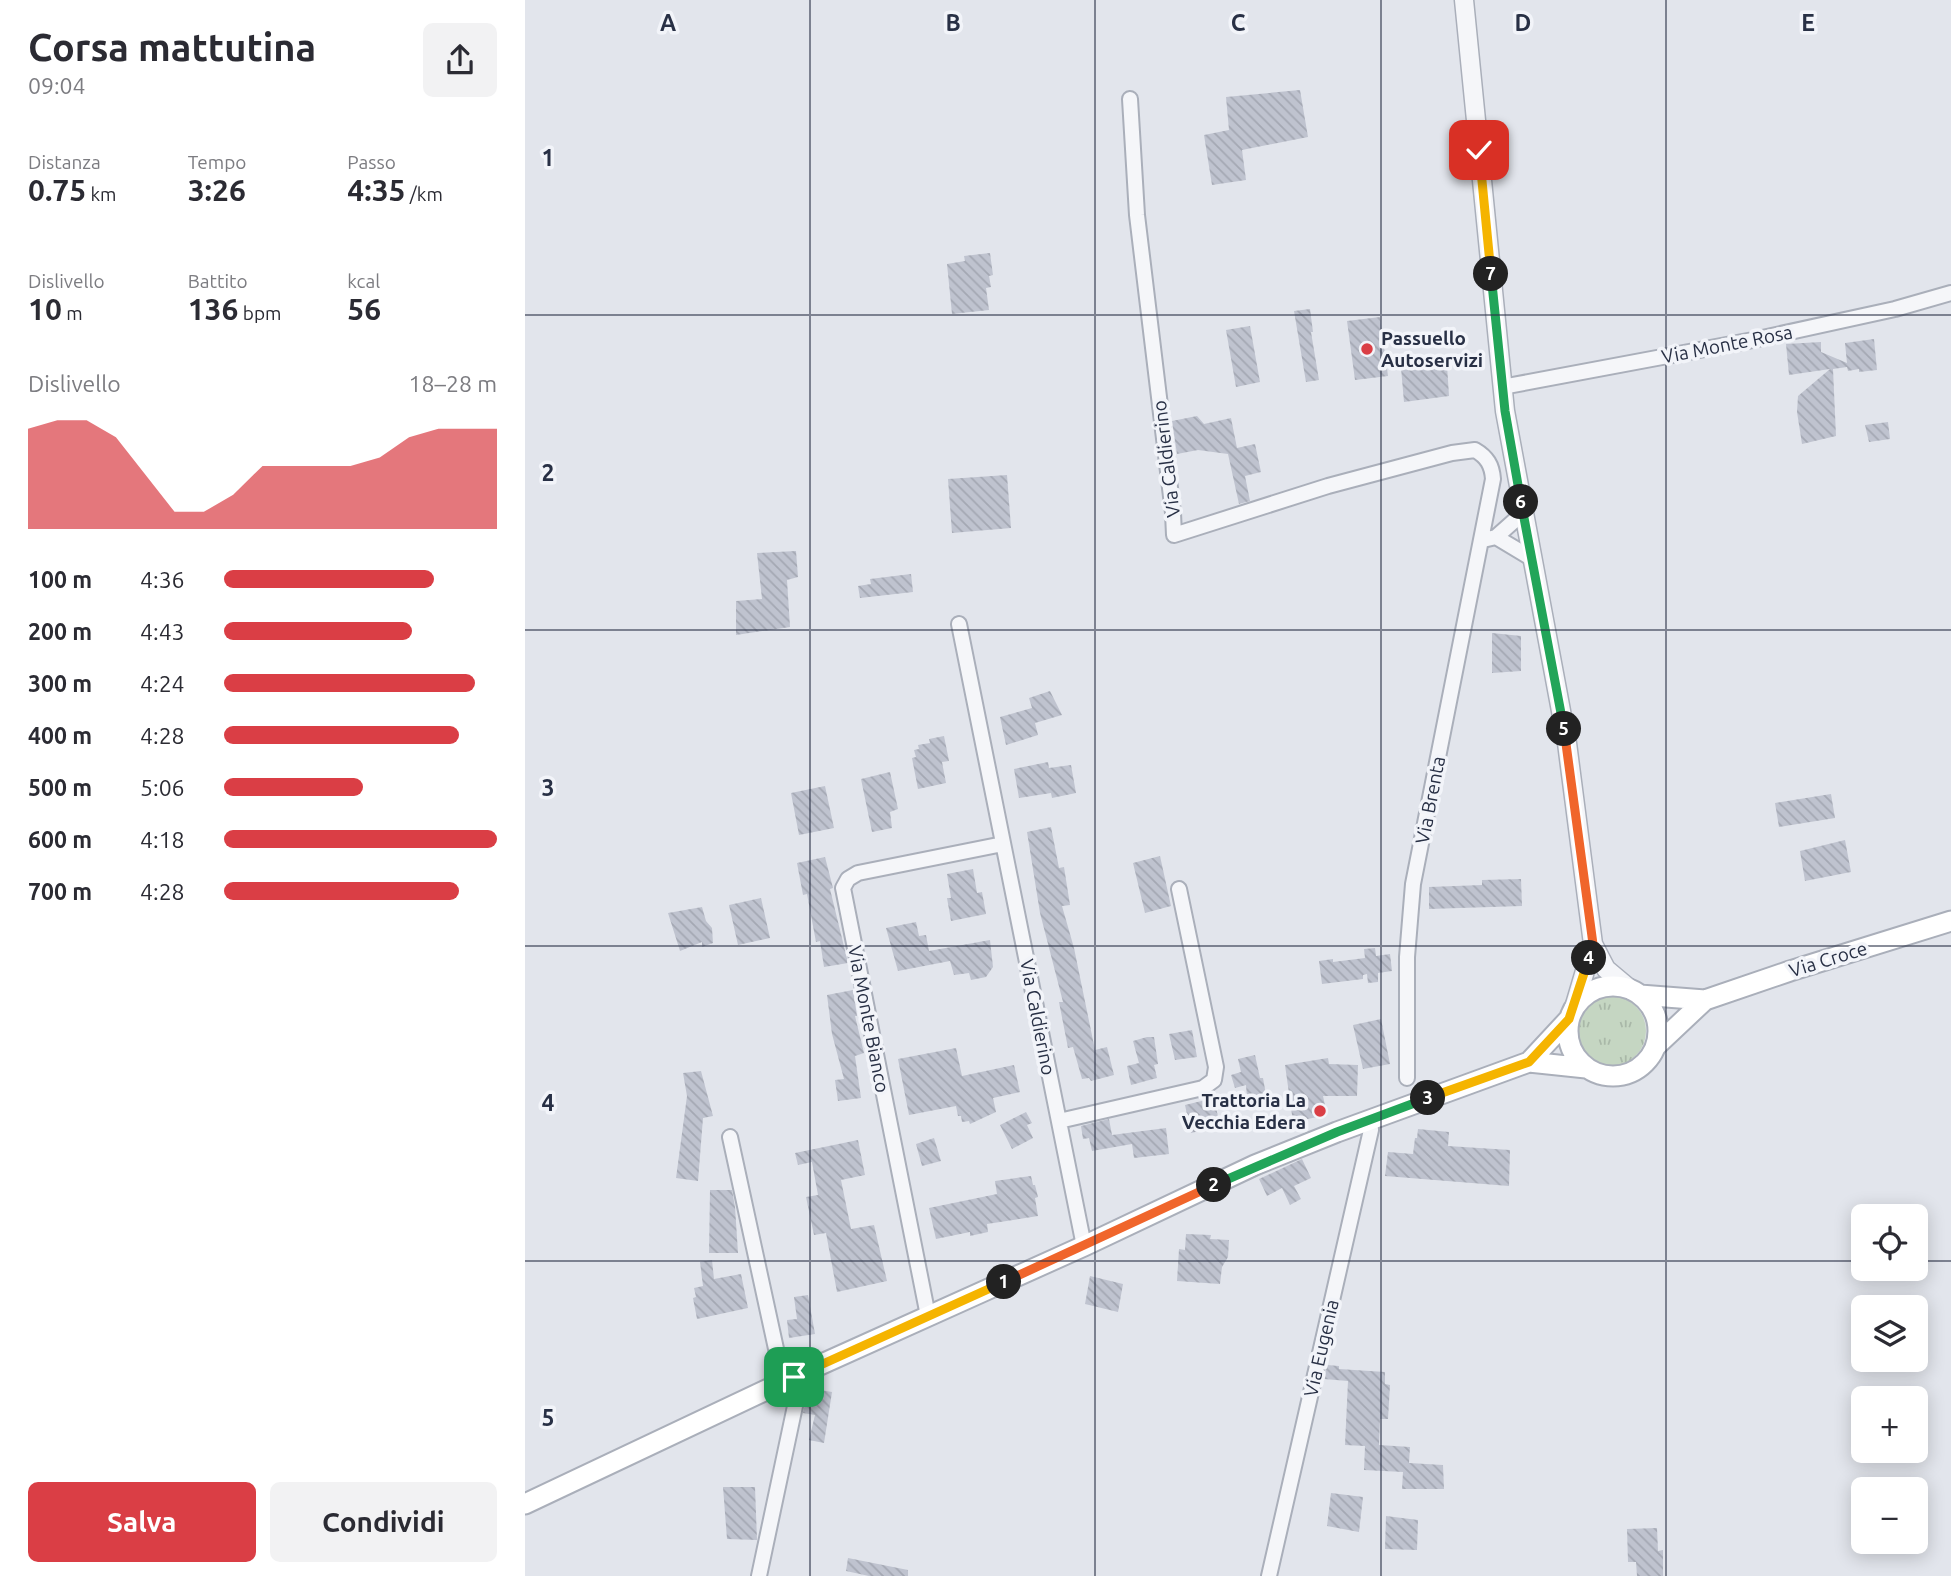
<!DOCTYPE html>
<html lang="it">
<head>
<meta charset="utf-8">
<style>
  :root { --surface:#fff; --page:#f2f2f3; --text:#2b2b33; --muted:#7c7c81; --accent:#da3e45 }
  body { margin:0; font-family:Ubuntu,sans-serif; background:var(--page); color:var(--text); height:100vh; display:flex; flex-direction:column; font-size:26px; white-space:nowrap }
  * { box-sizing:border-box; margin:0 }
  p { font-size:23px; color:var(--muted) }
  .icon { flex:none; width:38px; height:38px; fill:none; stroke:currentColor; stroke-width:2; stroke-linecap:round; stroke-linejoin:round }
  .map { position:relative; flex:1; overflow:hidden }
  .side { display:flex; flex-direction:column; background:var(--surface); width:525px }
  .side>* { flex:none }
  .controls { position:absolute; left:1326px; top:1204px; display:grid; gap:14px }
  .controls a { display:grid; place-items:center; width:77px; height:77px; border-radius:10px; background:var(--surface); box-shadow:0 4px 18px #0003; font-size:35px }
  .pin { position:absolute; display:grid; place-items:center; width:60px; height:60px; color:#fff; margin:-30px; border-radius:14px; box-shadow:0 4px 10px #0006 }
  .km { position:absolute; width:35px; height:35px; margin:-18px; border-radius:50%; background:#222; color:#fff; font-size:19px; line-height:35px; text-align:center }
  .round { display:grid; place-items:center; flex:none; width:74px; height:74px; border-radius:10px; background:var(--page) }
  .headline { display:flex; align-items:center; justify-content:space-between; height:119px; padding:0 28px }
  h1 { font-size:38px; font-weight:700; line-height:52px }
  .stats { display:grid; grid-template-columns:repeat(3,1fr); gap:10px; height:119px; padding:7px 28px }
  .stats div { display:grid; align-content:center }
  .stats b { font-size:30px; font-weight:700 }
  .stats small { font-size:19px; font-weight:400 }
  .stats p { font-size:19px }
  .chart { height:196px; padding:14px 28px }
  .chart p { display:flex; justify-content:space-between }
  .chart svg { width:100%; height:126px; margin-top:7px; fill:var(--accent); opacity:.7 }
  .cta { display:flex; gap:14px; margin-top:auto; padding:14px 28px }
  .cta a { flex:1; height:80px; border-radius:10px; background:var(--accent); color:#fff; font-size:28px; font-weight:700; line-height:80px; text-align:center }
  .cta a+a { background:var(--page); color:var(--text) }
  ul { padding:0 28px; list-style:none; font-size:23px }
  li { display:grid; grid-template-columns:112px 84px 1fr; align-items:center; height:52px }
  li i { height:18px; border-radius:9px; background:var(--accent) }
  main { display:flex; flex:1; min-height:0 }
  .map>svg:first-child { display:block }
  .grass { fill:url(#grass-tufts) }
  .building { fill:url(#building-back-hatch) }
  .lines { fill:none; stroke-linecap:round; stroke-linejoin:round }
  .minor-casing { stroke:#aaafba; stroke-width:18 }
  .tertiary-casing { stroke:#aaafba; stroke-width:21 }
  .secondary-casing { stroke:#aaafba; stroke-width:23 }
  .minor { stroke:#f5f6f9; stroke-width:14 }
  .tertiary { stroke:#f5f6f9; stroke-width:18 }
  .secondary { stroke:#fff; stroke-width:19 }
  .split-1-casing { stroke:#fff; stroke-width:14 }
  .split-2-casing { stroke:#fff; stroke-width:14 }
  .split-3-casing { stroke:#fff; stroke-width:14 }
  .split-4-casing { stroke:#fff; stroke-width:14 }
  .split-5-casing { stroke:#fff; stroke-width:14 }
  .split-6-casing { stroke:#fff; stroke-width:14 }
  .split-7-casing { stroke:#fff; stroke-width:14 }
  .split-8-casing { stroke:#fff; stroke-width:14 }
  .split-1 { stroke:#f5b400; stroke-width:9 }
  .split-2 { stroke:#f0652b; stroke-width:9 }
  .split-3 { stroke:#22a559; stroke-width:9 }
  .split-4 { stroke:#f5b400; stroke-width:9 }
  .split-5 { stroke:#f0652b; stroke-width:9 }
  .split-6 { stroke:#22a559; stroke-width:9 }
  .split-7 { stroke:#22a559; stroke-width:9 }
  .split-8 { stroke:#f5b400; stroke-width:9 }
  .grid { fill:none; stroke:#283045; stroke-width:2; stroke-opacity:0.55 }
  .poi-dot { fill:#da3e45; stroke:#f2f4f9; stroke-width:2.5 }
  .labels { text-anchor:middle; stroke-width:7; stroke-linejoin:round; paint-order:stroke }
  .poi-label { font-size:19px; font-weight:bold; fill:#283045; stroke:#f2f4f9; text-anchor:start }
  .street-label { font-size:19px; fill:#283045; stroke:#f2f4f9 }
  .grid-label { font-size:23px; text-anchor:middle; font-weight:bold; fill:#283045; stroke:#f2f4f9; stroke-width:7; stroke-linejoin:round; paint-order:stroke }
</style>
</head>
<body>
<main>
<section class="side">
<div class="headline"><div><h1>Corsa mattutina</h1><p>09:04</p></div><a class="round"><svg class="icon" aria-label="share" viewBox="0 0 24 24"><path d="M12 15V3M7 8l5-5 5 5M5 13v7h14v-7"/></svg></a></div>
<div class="stats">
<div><p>Distanza</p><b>0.75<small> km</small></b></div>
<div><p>Tempo</p><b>3:26</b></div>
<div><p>Passo</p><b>4:35<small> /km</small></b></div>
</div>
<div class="stats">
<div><p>Dislivello</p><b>10<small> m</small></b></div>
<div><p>Battito</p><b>136<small> bpm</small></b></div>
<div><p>kcal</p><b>56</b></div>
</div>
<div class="chart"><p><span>Dislivello</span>18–28 m</p>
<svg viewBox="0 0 160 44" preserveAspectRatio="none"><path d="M0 44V9L10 6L20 6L30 12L40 25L50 38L60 38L70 32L80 22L90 22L100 22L110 22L120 19L130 12L140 9L150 9L160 9V44z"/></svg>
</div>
<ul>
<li><b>100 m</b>4:36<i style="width:77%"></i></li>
<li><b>200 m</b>4:43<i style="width:69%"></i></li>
<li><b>300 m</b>4:24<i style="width:92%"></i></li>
<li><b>400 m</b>4:28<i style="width:86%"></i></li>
<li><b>500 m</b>5:06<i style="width:51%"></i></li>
<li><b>600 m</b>4:18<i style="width:100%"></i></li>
<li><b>700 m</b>4:28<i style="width:86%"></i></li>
</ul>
<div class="cta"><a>Salva</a><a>Condividi</a></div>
</section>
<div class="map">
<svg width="1426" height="1576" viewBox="0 0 1426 1576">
  <defs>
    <pattern id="grass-tufts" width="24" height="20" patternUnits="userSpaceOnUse" patternTransform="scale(1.75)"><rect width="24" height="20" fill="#c5d6c2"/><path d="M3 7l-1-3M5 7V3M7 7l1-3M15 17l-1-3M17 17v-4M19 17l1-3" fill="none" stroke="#a9b8a8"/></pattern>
    <pattern id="building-back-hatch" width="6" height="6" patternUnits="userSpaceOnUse" patternTransform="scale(1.75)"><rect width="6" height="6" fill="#bfc3cf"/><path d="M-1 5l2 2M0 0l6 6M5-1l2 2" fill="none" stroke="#a4a8b3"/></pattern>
  </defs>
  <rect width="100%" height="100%" fill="#e2e5ec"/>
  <!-- grass -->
  <path class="grass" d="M1051 1031a35 35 0 1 1 70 0a35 35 0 1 1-70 0Z"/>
  <!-- building -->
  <path class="building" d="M775,90L783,137L717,150L721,180L687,185L679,135L704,130L701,97Z
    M465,253L468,275L464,276L466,287L461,288L464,310L427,314L422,264L440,261L439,256Z
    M785,309L788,332H786L794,380L781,382L769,311Z
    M855,317L863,376L830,380L822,321Z
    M725,326L735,382L711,387L701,330Z
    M1349,339L1352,370L1334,372V369L1323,371L1322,367L1308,369L1311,436L1277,444L1272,412L1273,396L1305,369L1264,375L1261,344L1296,342V352L1322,363L1320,343Z
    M922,365L924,396L879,402L876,368Z
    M672,416L679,424L706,418L712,448L730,444L736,472L720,476L725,501L714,504L703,454L673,450L652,454L647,421Z
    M1363,422L1365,439L1344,442L1340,425Z
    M482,475L486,528L427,533L423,479Z
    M271,551L273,577L262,580L265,627L211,635V601L237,599L232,553Z
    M386,574L388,592L335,598L333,586L346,584L345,579Z
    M967,633L996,636V671L967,673Z
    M525,691L537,715L510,723L513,735L481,745L475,717L507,708L504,698Z
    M419,736L424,761L417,762L421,783L393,789L387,758L391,757L389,750L394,749L393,745L405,743L404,739Z
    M523,762L524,768L546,765L551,793L527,798L526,793L494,798L489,769Z
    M365,772L373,809L365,812L367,828L347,832L336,779Z
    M300,786L309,828L274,835L266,793Z
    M1306,794L1310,818L1254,827L1250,803Z
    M526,827L534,868L539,867L545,905L537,906L549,948L570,1050L582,1047L589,1075L566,1081L564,1078L557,1079L548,1047L543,1048L534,1002H538L515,913L502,832Z
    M1320,840L1326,872L1280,881L1275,851Z
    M635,856L646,906L620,913L608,863Z
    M300,857L308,888L305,889L323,963L299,967L295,941L291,942L282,894L278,895L272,863Z
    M448,869L452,893L457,892L461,914L426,921L422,898H426L422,874Z
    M996,879L997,906L904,909V887L957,885V880Z
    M236,898L245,938L213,945L204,905Z
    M177,907L181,921L187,928L188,943L177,947V942L155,951L143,913Z
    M391,922L394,936L401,935L404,951L465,940L468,967L461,977L446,980L444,973L429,975L425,961L373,971L361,928Z
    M850,948L851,956L865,954L867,971L853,973V982L843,983L842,974L838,975V979L797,984L794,961L808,959V962L840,958L839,949Z
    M328,990L332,1016H330L339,1053L330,1056L336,1098L313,1101L310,1080L319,1079L307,1034L302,995Z
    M856,1019L865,1064L838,1069L828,1025Z
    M667,1030L672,1057L650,1060L644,1034Z
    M622,1037H629L633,1064L629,1065L632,1078L606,1085L602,1066L614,1063L608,1041Z
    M431,1048L437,1076L489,1065L495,1092L468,1098L471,1112L445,1124L444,1121L437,1122L436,1116H433L431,1106L384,1115L373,1059Z
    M730,1055L735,1078H738L741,1095L722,1098L721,1085L710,1088L706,1075L716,1072L713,1059Z
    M803,1058L804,1064L833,1065L832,1096H798L802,1115L768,1122L760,1065Z
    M176,1071L188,1116L178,1118L173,1181L151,1178L162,1096L158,1073Z
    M689,1098L695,1126L666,1133L660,1105Z
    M501,1112L507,1123L502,1125L508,1138L487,1149L475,1125Z
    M584,1119L587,1135L641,1128L644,1154L609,1158L607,1144L567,1151L564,1138L558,1139L556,1126Z
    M893,1129L924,1132L923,1146L985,1150L984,1186L860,1176L863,1152L888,1154L890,1138H892Z
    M409,1138L416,1161L397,1166L391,1144Z
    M333,1140L340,1175L316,1180L326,1229L349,1225L362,1281L312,1292L301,1233L289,1235L281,1197L293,1195L287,1162L273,1165L270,1153Z
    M777,1159L786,1178L769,1186L776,1199L765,1205L757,1188L742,1196L734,1179Z
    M506,1176L508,1185H510L513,1197L510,1198L513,1216L462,1224L463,1232L445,1236V1232L411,1239L404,1208L472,1194L470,1181Z
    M185,1190H207L210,1207L213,1253H184Z
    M661,1234L686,1235L685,1239L704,1240L703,1257L697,1267L695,1284L652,1281L654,1249L660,1250Z
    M187,1260L189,1279L216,1274L223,1308L172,1319L168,1298L171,1297L169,1288L178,1286L175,1262Z
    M565,1276L598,1284L593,1312L560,1304Z
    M283,1295L290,1334L264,1338L262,1320L272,1319L269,1297Z
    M802,1365L814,1366V1369L860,1372V1384L865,1385L863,1419H855L854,1445L885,1447L884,1463L918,1465L919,1489H877L878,1472L839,1470L840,1446L820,1445L823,1381L799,1379Z
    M295,1390L307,1392L299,1443L284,1440L290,1415L278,1413L283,1391L294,1393Z
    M198,1487H230L232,1540L202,1539Z
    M806,1493L838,1497L834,1532L802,1526Z
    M861,1516L893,1520L892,1550L860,1549Z
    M1132,1528L1133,1551L1138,1550V1576H1112L1111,1562H1103L1102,1529Z
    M323,1558L383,1570V1576H344L321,1571Z"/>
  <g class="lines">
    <defs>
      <path id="minor" d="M605,99L612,215L648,513L649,535L803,486L927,453L950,450C962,457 967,465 968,479L888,884L882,957V1078
        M977,387L1228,340L1370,309L1426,293
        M971,537L1006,558
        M958,540L971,537L998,513
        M434,624L559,1246
        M534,1121L678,1088L689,1080L691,1067L654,889
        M205,1137L258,1381
        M403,1316L318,888L323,879L333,873L478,844
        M234,1576L277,1373
        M744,1576L846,1130L845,1119"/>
      <path id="tertiary" d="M939,0L980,411L1042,743L1068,944L1081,969L1106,990
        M1049,1008L1068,944"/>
      <path id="secondary" d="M1043 1031a45 45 0 1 1 90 0a45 45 0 1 1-90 0Z
        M1115,995L1180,1000
        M1131,1046L1180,1000L1265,971L1426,921
        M1004,1062L1044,1019
        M0,1504L277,1373L559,1246L730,1165L812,1132L1004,1062L1061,1068"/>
    </defs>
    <!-- minor casing -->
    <use href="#minor" class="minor-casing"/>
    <!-- tertiary casing -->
    <use href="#tertiary" class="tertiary-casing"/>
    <!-- secondary casing -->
    <use href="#secondary" class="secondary-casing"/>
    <!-- minor -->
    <use href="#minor" class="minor"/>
    <!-- tertiary -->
    <use href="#tertiary" class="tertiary"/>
    <!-- secondary -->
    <use href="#secondary" class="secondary"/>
  </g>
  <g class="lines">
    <defs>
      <path id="split-1" d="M269,1377L479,1282"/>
      <path id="split-2" d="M479,1282L689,1185"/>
      <path id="split-3" d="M689,1185L812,1132L903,1098"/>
      <path id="split-4" d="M903,1098L1004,1062L1044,1019L1064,958"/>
      <path id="split-5" d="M1039,729L1068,944L1064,958"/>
      <path id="split-6" d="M996,502L1039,729"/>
      <path id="split-7" d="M966,274L980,411L996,502"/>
      <path id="split-8" d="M954,150L966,274"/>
    </defs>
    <!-- split-1 casing -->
    <use href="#split-1" class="split-1-casing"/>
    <!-- split-2 casing -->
    <use href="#split-2" class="split-2-casing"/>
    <!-- split-3 casing -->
    <use href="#split-3" class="split-3-casing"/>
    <!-- split-4 casing -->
    <use href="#split-4" class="split-4-casing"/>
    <!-- split-5 casing -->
    <use href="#split-5" class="split-5-casing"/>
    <!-- split-6 casing -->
    <use href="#split-6" class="split-6-casing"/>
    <!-- split-7 casing -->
    <use href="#split-7" class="split-7-casing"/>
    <!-- split-8 casing -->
    <use href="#split-8" class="split-8-casing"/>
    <!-- split-1 -->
    <use href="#split-1" class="split-1"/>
    <!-- split-2 -->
    <use href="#split-2" class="split-2"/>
    <!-- split-3 -->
    <use href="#split-3" class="split-3"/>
    <!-- split-4 -->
    <use href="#split-4" class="split-4"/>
    <!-- split-5 -->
    <use href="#split-5" class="split-5"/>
    <!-- split-6 -->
    <use href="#split-6" class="split-6"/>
    <!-- split-7 -->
    <use href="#split-7" class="split-7"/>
    <!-- split-8 -->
    <use href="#split-8" class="split-8"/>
  </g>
  <!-- grid -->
  <path class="grid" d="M285,0V1576M570,0V1576M856,0V1576M1141,0V1576M0,315H1426M0,630H1426M0,946H1426M0,1261H1339M1391,1261H1426"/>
  <!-- markers -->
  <g class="poi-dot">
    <circle cx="842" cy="349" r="7"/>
    <circle cx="795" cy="1111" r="7"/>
  </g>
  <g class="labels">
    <!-- poi labels -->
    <g class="poi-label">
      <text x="856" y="345">Passuello<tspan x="856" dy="22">Autoservizi</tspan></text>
      <text x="781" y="1107" text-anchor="end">Trattoria La<tspan x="781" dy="22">Vecchia Edera</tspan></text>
    </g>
    <!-- street labels -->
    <g class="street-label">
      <text transform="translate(1202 344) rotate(-11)" y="7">Via Monte Rosa</text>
      <text transform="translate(641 459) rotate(-97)" y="7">Via Caldierino</text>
      <text transform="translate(905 800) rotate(-79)" y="7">Via Brenta</text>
      <text transform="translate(1303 959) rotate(-17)" y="7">Via Croce</text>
      <text transform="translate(513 1017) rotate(79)" y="7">Via Caldierino</text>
      <text transform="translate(344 1019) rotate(79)" y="7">Via Monte Bianco</text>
      <text transform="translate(796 1348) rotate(-77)" y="7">Via Eugenia</text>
    </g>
  </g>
  <g class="grid-label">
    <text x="143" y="31">A</text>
    <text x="428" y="31">B</text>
    <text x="713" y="31">C</text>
    <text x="998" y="31">D</text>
    <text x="1283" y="31">E</text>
    <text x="23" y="166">1</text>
    <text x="23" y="481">2</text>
    <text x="23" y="796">3</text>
    <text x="23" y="1111">4</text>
    <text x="23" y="1426">5</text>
  </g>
</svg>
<div class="controls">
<a><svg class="icon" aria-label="locate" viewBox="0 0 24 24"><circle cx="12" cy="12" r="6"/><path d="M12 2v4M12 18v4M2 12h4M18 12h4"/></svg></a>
<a><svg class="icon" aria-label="layers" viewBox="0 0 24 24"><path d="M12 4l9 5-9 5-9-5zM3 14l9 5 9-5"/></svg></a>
<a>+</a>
<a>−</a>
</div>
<div class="pin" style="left:269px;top:1377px;background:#1e9e55"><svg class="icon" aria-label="arrive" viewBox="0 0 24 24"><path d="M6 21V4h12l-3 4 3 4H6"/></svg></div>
<div class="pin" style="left:954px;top:150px;background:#d93025"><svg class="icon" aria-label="check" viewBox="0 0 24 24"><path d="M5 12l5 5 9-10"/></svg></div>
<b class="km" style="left:479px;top:1282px">1</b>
<b class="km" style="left:689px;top:1185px">2</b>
<b class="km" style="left:903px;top:1098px">3</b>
<b class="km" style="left:1064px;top:958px">4</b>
<b class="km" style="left:1039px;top:729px">5</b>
<b class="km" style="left:996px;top:502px">6</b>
<b class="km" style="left:966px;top:274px">7</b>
</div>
</main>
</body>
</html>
